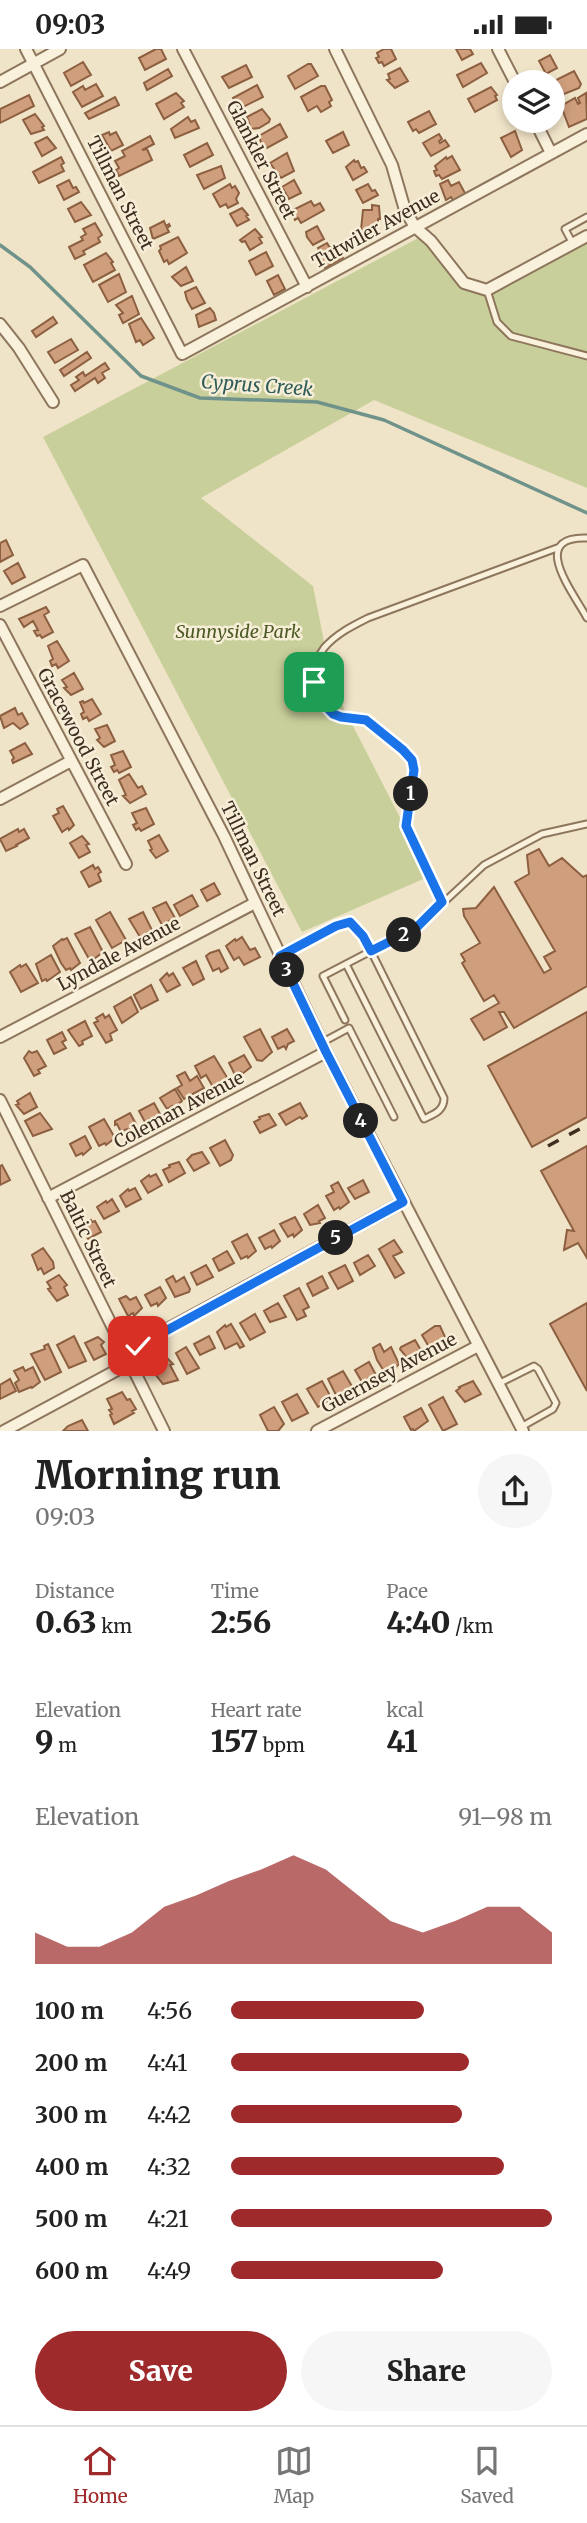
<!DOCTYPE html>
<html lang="en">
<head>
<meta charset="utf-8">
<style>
  :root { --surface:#fff; --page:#f6f6f6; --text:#222; --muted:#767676; --line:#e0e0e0; --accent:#9e2a2b }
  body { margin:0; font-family:Merriweather,serif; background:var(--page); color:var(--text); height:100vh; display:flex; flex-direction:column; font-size:26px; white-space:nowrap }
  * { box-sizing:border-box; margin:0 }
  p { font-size:23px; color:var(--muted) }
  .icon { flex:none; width:38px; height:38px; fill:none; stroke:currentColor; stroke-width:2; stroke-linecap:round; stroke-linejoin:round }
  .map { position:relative; height:1382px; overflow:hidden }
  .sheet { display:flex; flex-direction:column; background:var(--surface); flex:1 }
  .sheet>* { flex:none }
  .controls { position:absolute; left:502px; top:21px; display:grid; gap:14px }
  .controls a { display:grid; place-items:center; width:63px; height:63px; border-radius:50%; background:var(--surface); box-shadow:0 4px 10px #0003; font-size:35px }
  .pin { position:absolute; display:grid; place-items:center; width:60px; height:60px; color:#fff; margin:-30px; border-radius:14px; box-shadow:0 4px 10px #0006 }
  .km { position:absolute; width:35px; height:35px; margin:-18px; border-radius:50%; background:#222; color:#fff; font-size:19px; line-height:35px; text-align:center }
  .round { display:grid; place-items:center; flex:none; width:74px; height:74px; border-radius:37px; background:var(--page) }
  .headline { display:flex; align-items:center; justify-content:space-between; height:119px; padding:0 35px }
  h1 { font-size:38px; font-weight:800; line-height:52px }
  .stats { display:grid; grid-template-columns:repeat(3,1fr); gap:10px; height:119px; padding:7px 35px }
  .stats div { display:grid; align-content:center }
  .stats b { font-size:30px; font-weight:800 }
  .stats small { font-size:19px; font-weight:400 }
  .stats p { font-size:19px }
  .chart { height:196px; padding:14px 35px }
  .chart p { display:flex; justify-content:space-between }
  .chart svg { width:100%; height:126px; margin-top:7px; fill:var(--accent); opacity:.7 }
  .cta { display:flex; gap:14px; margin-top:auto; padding:14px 35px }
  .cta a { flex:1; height:80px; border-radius:42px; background:var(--accent); color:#fff; font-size:28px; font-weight:800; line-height:80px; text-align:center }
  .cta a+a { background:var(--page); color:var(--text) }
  ul { padding:0 35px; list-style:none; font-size:23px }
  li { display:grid; grid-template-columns:112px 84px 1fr; align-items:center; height:52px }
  li i { height:18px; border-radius:9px; background:var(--accent) }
  .status { display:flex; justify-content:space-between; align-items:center; height:49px; padding:0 35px; background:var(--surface); direction:ltr }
  .status svg { height:19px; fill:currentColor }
  .tab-bar { display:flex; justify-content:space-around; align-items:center; height:98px; border-top:2px solid var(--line); background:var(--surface); font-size:19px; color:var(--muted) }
  .tab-bar a { display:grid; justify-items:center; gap:4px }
  .tab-bar .current { color:var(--accent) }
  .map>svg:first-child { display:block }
  .green { fill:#c9cf9b }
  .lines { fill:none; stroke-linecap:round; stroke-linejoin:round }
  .stream { stroke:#6f938a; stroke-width:3.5 }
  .building { fill:#cf9f7d; stroke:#8d5f41; stroke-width:2 }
  .lane-casing { stroke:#8d765c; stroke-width:9 }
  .street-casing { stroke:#8d765c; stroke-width:14 }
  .lane { stroke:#faf1dc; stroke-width:5 }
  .street { stroke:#faf1dc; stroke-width:10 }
  .rail { stroke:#3d2e20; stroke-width:3.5; stroke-dasharray:12 12; stroke-linecap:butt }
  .route-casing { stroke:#fff; stroke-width:14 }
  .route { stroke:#1a73e8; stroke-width:9 }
  .labels { text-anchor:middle; stroke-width:5; stroke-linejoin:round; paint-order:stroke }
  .street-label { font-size:18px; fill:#3d2e20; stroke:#f7eed8 }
  .park-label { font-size:18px; font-style:italic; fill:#4d5a26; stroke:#f7eed8 }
  .water-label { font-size:19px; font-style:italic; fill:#2f5d5a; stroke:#f7eed8 }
</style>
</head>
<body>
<div class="status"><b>09:03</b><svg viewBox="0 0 49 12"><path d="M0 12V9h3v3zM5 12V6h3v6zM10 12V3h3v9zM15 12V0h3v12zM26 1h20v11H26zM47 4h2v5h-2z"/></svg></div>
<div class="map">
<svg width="587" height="1382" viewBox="0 0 587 1382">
  <rect width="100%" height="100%" fill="#f0e4c8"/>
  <!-- green -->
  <path class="green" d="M424,186L464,234L486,241L587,187V439L374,351L201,449L313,537L333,638L430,827L302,883L43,388Z"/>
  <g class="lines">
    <!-- stream -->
    <path class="stream" d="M0,196L30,218L141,327L200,349L317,353L384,371L587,464"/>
  </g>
  <!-- building -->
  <path class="building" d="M156,0H161L166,10L145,21L139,9Z
    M384,0H391L396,10L384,17L382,13L379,14L376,9L379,8L377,4Z
    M456,0H470L473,5L462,11Z
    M550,6L557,19L546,25L539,12Z
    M83,13L91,26L71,37L64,24Z
    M481,14L487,24L463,38L457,26Z
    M308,15H311L318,27L295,40L288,27Z
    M246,16L252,28L229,39L222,28Z
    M400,19L408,32L395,39L387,31L390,30L388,25Z
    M168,20L172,27L147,41L144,34Z
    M574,22L581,35L579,39L554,49L552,33Z
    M96,35L103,47L82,58L73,43L83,37L85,41Z
    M257,36L263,48L239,60L233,49Z
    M321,37H325L332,51L329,53L331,57L321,63L317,57L308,62L301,48Z
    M491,38L497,46L495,47L497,51L475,63L468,50Z
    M176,44L184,52L181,54L184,58L164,70L156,55Z
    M586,44L587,70L569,78L561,57L575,49L578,55L580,54L578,49Z
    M29,46L34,57L0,74V60Z
    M115,48L119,56L89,70L85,64Z
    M262,60L270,70L269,73L259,79L251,80L247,68Z
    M429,62L436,75L419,84L416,80L413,82L408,73Z
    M35,65L44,77L42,78L44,81L31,85L23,71Z
    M188,68L191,73L195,71L199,79L175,89L171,80Z
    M280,75L287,88L267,99L265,96L262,97L259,87Z
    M515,82L522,101L511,108L501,89Z
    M109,83L110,86L116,83L123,96L111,102L102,86Z
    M343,83L349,96L333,104L326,92Z
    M439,85L442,90L439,92L440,94L445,91L449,97L431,107L423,94Z
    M150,87L154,95L142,101L147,100L152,111L119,127L116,121L119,119L115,112L125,107L122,102Z
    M47,88L56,99L42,107L35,94Z
    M207,94L213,106L190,118L184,106Z
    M287,104L294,122L281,129L270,114Z
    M452,107L460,121L442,130L439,126L436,127L434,122L437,121L435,117L446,108L447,110Z
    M61,108L64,114L61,116L64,122L39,134L33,123Z
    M354,111L355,113L358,112L361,119L364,118L367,123L353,131L346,118Z
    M221,117L225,129L204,140L197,126Z
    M69,131L73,139L76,138L79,143L64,151L57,137Z
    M294,131L301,144L289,150L282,138Z
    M448,131L451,137L459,133L466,146L454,153L451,148L446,151L440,135Z
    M230,135L232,139L235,137L239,144L236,150L238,154L228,159L226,155L220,158L213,145Z
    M368,135L372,142L375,141L378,146L363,154L356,141Z
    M311,152L314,157L320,154L324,161L301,174L298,169L295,171L291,162Z
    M81,153L91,166L75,173L68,160Z
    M372,156L379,157L380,170H378V175H375L374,182L361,181L363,161H372Z
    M242,159L248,166L246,167L249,171L237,177L230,165Z
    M164,172L166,177L169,175L170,177L167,179L169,183L153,190L150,179Z
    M95,174L102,186L98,189L100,193L83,202L85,205L75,210L69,198L83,191L81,188L86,185L83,180Z
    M317,177L324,190L313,196L307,188L306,183Z
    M255,180L262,188L259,189L262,194L250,201L245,192L242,193L240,191Z
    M178,188L187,204L169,215L167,211L164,213L159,202L161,200L160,197Z
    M327,194L330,199L335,196L343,209L325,219L323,215L320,217L317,210L319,209L317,205L320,203L318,199Z
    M266,203L273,217L256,226L249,212Z
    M106,204L113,213L111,214L115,221L93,233L84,216Z
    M186,218L193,232L181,237L172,228Z
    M119,225L126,243L108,253L99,236Z
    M278,226L285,240L274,246L267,232Z
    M196,238L205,254L192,260L187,251L185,243Z
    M132,247L139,265L123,274L119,266L123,264L116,256Z
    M210,259L214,264L216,271L199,278L196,266Z
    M53,268L57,274L36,288L32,282Z
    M141,269L154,289L143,296L140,291L136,293L129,275Z
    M71,290L78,301L55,314L48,303Z
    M87,303L91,309L64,327L60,321Z
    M105,314L109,320L102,324L105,329L98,334L95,329L75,342L71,336L79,331L76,328L83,323L85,327Z
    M6,491L13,506L0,513V494Z
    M18,514L25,528L12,535L4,522Z
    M46,558L49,563L44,566L53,583L42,589L40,586L37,587L34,582L38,581L33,572L24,578L19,570Z
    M57,592L69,612L58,619L56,615L52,617L50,612L53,610L48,597Z
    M74,624L83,640L71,646L64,639L67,638L62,631Z
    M92,650L101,665L89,672L87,668L83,670L81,665L84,663L80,653L83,652L84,654Z
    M15,659L18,666L22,664L28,675L20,680L13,674L4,679L0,667Z
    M107,676L115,692L104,698L97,691L100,689L95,680Z
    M25,694L32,705L13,714L12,711L14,709L10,702Z
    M123,702L131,718L119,724L117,721L114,723L111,718L115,716L111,706Z
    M129,725L138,739L142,737L146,745L130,754L123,747L126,746L119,731Z
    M63,757L74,776L69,781L68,779L62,783L53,767L59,764L57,760Z
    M146,759L154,775L141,782L139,779L136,781L133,776L137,774L132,764Z
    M18,780L19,783L24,780L29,789L16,796L17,797L6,802L0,790Z
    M159,786L168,802L156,809L150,801L152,800L148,792Z
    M82,787L89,795L86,796L90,803L79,809L70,794Z
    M539,800L549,817L562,809L583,828L587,826V937L514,979L504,963H499L507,978L484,991L471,970L499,954L494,946L484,952L462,914L465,912L461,905L480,894L464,867L463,860L476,859L494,838L544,924L551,920L544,908L555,902L515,833L529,825L527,806Z
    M93,816L95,820L98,818L101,823L98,825L101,832L89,838L81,823Z
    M214,834L220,845L207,852L201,841Z
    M192,846L198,857L180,867L174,856Z
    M166,853L175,869L162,876L153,859Z
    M110,863L126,891L112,899L96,871Z
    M143,863L152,881L140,888L129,870Z
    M90,878L103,903L94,910L93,908L89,910L75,885Z
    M242,888L250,901L255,899L260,908L244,916L239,908L234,911L226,897L235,890L236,892Z
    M67,889L80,914L71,921L70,919L66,921L61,914L53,897L62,890L63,891Z
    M219,901L228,919L221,923L219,919L213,922L206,907L210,904Z
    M51,906L60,923L47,932L46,930L42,932L36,915Z
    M196,912L204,930L193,936L183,919Z
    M26,915L38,934L21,943L10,923L20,916L21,918Z
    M167,924L169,927L173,924L180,936L167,943L160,931Z
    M151,936L158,951L141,960L134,946Z
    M131,948L138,963L122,974L114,958Z
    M587,963V1068L532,1098L488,1017Z
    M103,965L105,969L109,966L117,981L110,985L112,991L106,994L94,974L98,972L96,969Z
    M85,972L92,987L82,992L83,995L79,997L68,981Z
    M260,980L272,1003L262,1012L257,1011L244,988Z
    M287,980L294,992L288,995L286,1000L284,997L278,1000L272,988Z
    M62,983L66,991L62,993L66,999L54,1005L47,991Z
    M29,1002L32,1004L37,1002L46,1017L38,1021L40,1024L34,1027L24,1009Z
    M244,1006L251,1018L242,1025L241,1023L235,1026L229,1014Z
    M214,1007L228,1030L213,1038L206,1026L201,1029L195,1017Z
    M185,1023L190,1032L197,1027L204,1039L184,1050L177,1039L182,1036L177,1027Z
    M175,1040L182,1052L173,1059L172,1057L167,1060L160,1049Z
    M30,1044L37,1058L24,1065L16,1056L19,1055L17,1052Z
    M154,1054L160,1065L151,1072L150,1070L145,1073L139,1062Z
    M300,1054L307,1067L302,1070L300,1068L286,1076L279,1065Z
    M40,1064L52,1080L33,1087L25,1072Z
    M130,1064L136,1075L128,1082L127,1080L121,1083L117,1075L115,1076V1072Z
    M269,1065L276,1076L260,1084L254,1073L260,1070L259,1068Z
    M104,1070L115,1089L106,1096L105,1094L99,1097L89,1078Z
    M85,1087L91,1099L83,1106L82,1104L76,1107L70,1095Z
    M225,1091L233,1106L231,1111L220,1117L210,1099Z
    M587,1097V1209L578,1194L564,1201L567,1181L574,1182L541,1122Z
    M202,1103L209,1114L194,1122L187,1111L192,1106Z
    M179,1113L185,1124L169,1133L163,1121L170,1118L169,1116Z
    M2,1116L10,1131L0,1136V1117Z
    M156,1125L162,1136L148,1144L141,1132L149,1126L150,1128Z
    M363,1131L369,1143L355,1150L348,1139Z
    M338,1133L349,1153L340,1160L339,1158L334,1161L326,1147L334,1143L331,1137Z
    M135,1139L141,1150L126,1158L120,1147L128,1140L129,1142Z
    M112,1150L119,1162L104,1170L97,1158L106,1152L107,1154Z
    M318,1156L325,1169L319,1172L320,1174L310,1176L304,1165Z
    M295,1168L302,1181L294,1188L293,1185L288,1188L280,1175Z
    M91,1171L92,1173L95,1172L101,1183L88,1190L82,1179L85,1177L84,1175Z
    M274,1181L280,1192L272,1199L271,1197L265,1200L259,1189Z
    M247,1185L256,1202L248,1209L247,1207L241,1210L232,1193Z
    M394,1191L402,1203L393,1207L404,1224L395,1229L379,1200Z
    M43,1199L53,1213L54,1219L44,1225L41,1219L38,1221L32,1206Z
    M227,1202L234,1214L219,1222L213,1210Z
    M368,1206L375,1217L360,1226L354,1214Z
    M206,1216L213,1228L197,1236L191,1224Z
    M345,1216L353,1232L338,1240L329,1224Z
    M59,1226L67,1236L64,1238L68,1246L57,1252L48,1240L51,1239L47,1233Z
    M173,1227L176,1233L184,1228L190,1240L189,1243L175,1248L166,1231Z
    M322,1227L328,1239L313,1247L307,1235Z
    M160,1238L166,1249L158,1257L157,1254L151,1257L145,1246Z
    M299,1239L309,1258L303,1261L306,1267L297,1271L284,1247Z
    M126,1247L130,1251L136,1248L142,1259L134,1267L133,1264L128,1267L119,1250Z
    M278,1254L286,1268L270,1273L264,1262Z
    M587,1254V1342L550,1275Z
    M255,1265L265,1283L250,1291L240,1274Z
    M231,1275L244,1297L240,1299L237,1294L225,1300L217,1283L225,1276L226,1278Z
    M435,1277H440L446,1290L429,1298L422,1286Z
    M74,1287L86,1312L69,1319L57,1296Z
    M209,1287L215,1299L200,1306L194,1295Z
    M98,1288L104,1293L101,1296L106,1305L94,1311L85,1294Z
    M415,1291L422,1303L413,1310H408L400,1300L401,1298Z
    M48,1295L61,1323L45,1331L31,1305L45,1300L44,1297Z
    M380,1295L384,1303L391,1298L399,1315L391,1323L389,1320L384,1322L377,1311L373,1299Z
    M186,1298L199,1319L187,1325L176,1304Z
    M167,1309L173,1315L170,1316L178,1331L163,1335L152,1321L155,1319L153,1316Z
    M369,1313L376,1326L370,1329L371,1331L362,1333L355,1321Z
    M23,1318L25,1322L33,1318L40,1333L32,1339L31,1338L19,1343L15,1334L19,1331L14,1322Z
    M343,1322L353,1339L337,1348L328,1330Z
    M10,1330L16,1342L0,1350V1336Z
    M322,1332L332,1350L318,1358L307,1340Z
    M473,1332L481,1345L465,1353L456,1342L460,1339L459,1338Z
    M122,1343L127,1351L130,1350L136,1360L132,1362L134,1364L114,1375L110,1366L112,1365L109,1361L112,1360L107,1350Z
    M297,1345L308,1364L292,1372L282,1353Z
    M443,1348L457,1375L443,1382L429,1356Z
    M274,1358L284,1375L278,1382H268L260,1366Z
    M421,1359L428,1372L414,1382L413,1380L411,1381L404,1368Z
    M82,1371L88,1382H63L68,1377Z"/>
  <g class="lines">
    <defs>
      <path id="lane" d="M573,195L565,180L587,168
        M487,241L497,273L511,287L587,307
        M587,489C528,487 573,543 587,569
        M442,853C435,837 408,790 406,776C403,756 420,733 412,713C408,702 376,675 365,671C354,668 343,671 333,665C312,650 308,620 324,599C336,585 352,577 368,569L557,499
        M280,907L336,877L350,873L363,887L371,902L415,880L484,816L542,785L587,775
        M345,971L323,927L371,902L444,1049C444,1062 434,1065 424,1070L346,915
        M323,993L349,979L394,1068
        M498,1335L534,1317L538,1320L556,1354L553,1360L521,1378"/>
      <path id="street" d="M26,0L182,305L587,85
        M183,0L307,238
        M335,0L392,116L405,161L415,178L431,192L464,234L487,241L587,187
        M498,0L515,33
        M0,33L60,0
        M535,72L551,104
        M0,275L19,299L53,353
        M0,557L83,516L224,787L326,1003L523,1382
        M0,576L126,815
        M0,750L71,712
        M0,988L255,854
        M0,1051L164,1382
        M48,1149L326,1003
        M4,1382L119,1320L127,1307L138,1296L403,1153
        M317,1382L478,1297"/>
    </defs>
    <!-- lane casing -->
    <use href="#lane" class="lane-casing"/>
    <!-- street casing -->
    <use href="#street" class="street-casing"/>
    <!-- lane -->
    <use href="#lane" class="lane"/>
    <!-- street -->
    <use href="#street" class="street"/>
    <!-- rail -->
    <path class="rail" d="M548,1097L587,1076"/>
  </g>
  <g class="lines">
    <defs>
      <path id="route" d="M138,1297L403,1153L326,1003L280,907L336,877L350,873L363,887L371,902L415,880L442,853L406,777L414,721L412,711L403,701L366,671L341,668L333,665L318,649L314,633"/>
    </defs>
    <!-- route casing -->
    <use href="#route" class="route-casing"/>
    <!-- route -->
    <use href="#route" class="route"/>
  </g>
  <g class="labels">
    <!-- street labels -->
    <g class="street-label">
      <text transform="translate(261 111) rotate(63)" y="6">Glankler Street</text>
      <text transform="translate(120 144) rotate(63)" y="6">Tillman Street</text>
      <text transform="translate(376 180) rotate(-29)" y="6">Tutwiler Avenue</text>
      <text transform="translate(78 688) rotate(62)" y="6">Gracewood Street</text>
      <text transform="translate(253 810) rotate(64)" y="6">Tillman Street</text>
      <text transform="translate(119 905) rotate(-28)" y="6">Lyndale Avenue</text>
      <text transform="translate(179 1061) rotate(-28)" y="6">Coleman Avenue</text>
      <text transform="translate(88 1190) rotate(64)" y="6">Baltic Street</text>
      <text transform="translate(389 1324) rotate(-28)" y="6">Guernsey Avenue</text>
    </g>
    <!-- park labels -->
    <g class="park-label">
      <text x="238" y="589">Sunnyside Park</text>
    </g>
    <!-- water labels -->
    <g class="water-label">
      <text transform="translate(257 336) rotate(4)" y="7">Cyprus Creek</text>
    </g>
  </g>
</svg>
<div class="controls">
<a><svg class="icon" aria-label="layers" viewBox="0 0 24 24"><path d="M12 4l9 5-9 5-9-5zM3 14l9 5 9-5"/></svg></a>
</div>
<div class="pin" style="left:314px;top:633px;background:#1e9e55"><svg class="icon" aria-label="arrive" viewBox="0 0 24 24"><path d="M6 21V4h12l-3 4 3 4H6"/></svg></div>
<div class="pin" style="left:138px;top:1297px;background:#d93025"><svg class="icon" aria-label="check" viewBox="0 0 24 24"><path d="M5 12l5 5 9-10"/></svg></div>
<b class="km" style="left:411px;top:745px">1</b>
<b class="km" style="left:404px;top:886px">2</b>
<b class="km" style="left:287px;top:921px">3</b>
<b class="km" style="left:361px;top:1072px">4</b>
<b class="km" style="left:336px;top:1189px">5</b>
</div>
<section class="sheet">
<div class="headline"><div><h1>Morning run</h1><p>09:03</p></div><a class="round"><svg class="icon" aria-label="share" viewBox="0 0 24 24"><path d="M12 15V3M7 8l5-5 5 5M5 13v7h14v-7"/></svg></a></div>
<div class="stats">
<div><p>Distance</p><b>0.63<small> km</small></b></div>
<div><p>Time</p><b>2:56</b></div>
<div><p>Pace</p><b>4:40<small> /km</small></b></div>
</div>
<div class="stats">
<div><p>Elevation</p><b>9<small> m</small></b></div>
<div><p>Heart rate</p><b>157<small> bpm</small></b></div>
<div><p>kcal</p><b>41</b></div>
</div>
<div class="chart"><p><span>Elevation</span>91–98 m</p>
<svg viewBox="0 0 160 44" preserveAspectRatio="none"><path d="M0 44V33L10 38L20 38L30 33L40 24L50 20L60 15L70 11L80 6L90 11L100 20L110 29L120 33L130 29L140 24L150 24L160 33V44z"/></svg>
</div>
<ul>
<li><b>100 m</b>4:56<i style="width:60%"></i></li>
<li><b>200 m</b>4:41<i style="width:74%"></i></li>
<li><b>300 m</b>4:42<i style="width:72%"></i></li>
<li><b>400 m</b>4:32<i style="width:85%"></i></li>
<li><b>500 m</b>4:21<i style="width:100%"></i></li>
<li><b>600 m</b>4:49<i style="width:66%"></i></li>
</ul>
<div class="cta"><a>Save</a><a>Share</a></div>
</section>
<nav class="tab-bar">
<a class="current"><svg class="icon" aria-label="home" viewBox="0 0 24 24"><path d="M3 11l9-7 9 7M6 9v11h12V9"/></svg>Home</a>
<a><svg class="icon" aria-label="map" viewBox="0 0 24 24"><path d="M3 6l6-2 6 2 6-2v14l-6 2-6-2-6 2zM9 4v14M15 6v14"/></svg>Map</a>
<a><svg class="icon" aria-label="saved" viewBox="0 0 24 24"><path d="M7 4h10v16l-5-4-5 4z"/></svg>Saved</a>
</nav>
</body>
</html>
